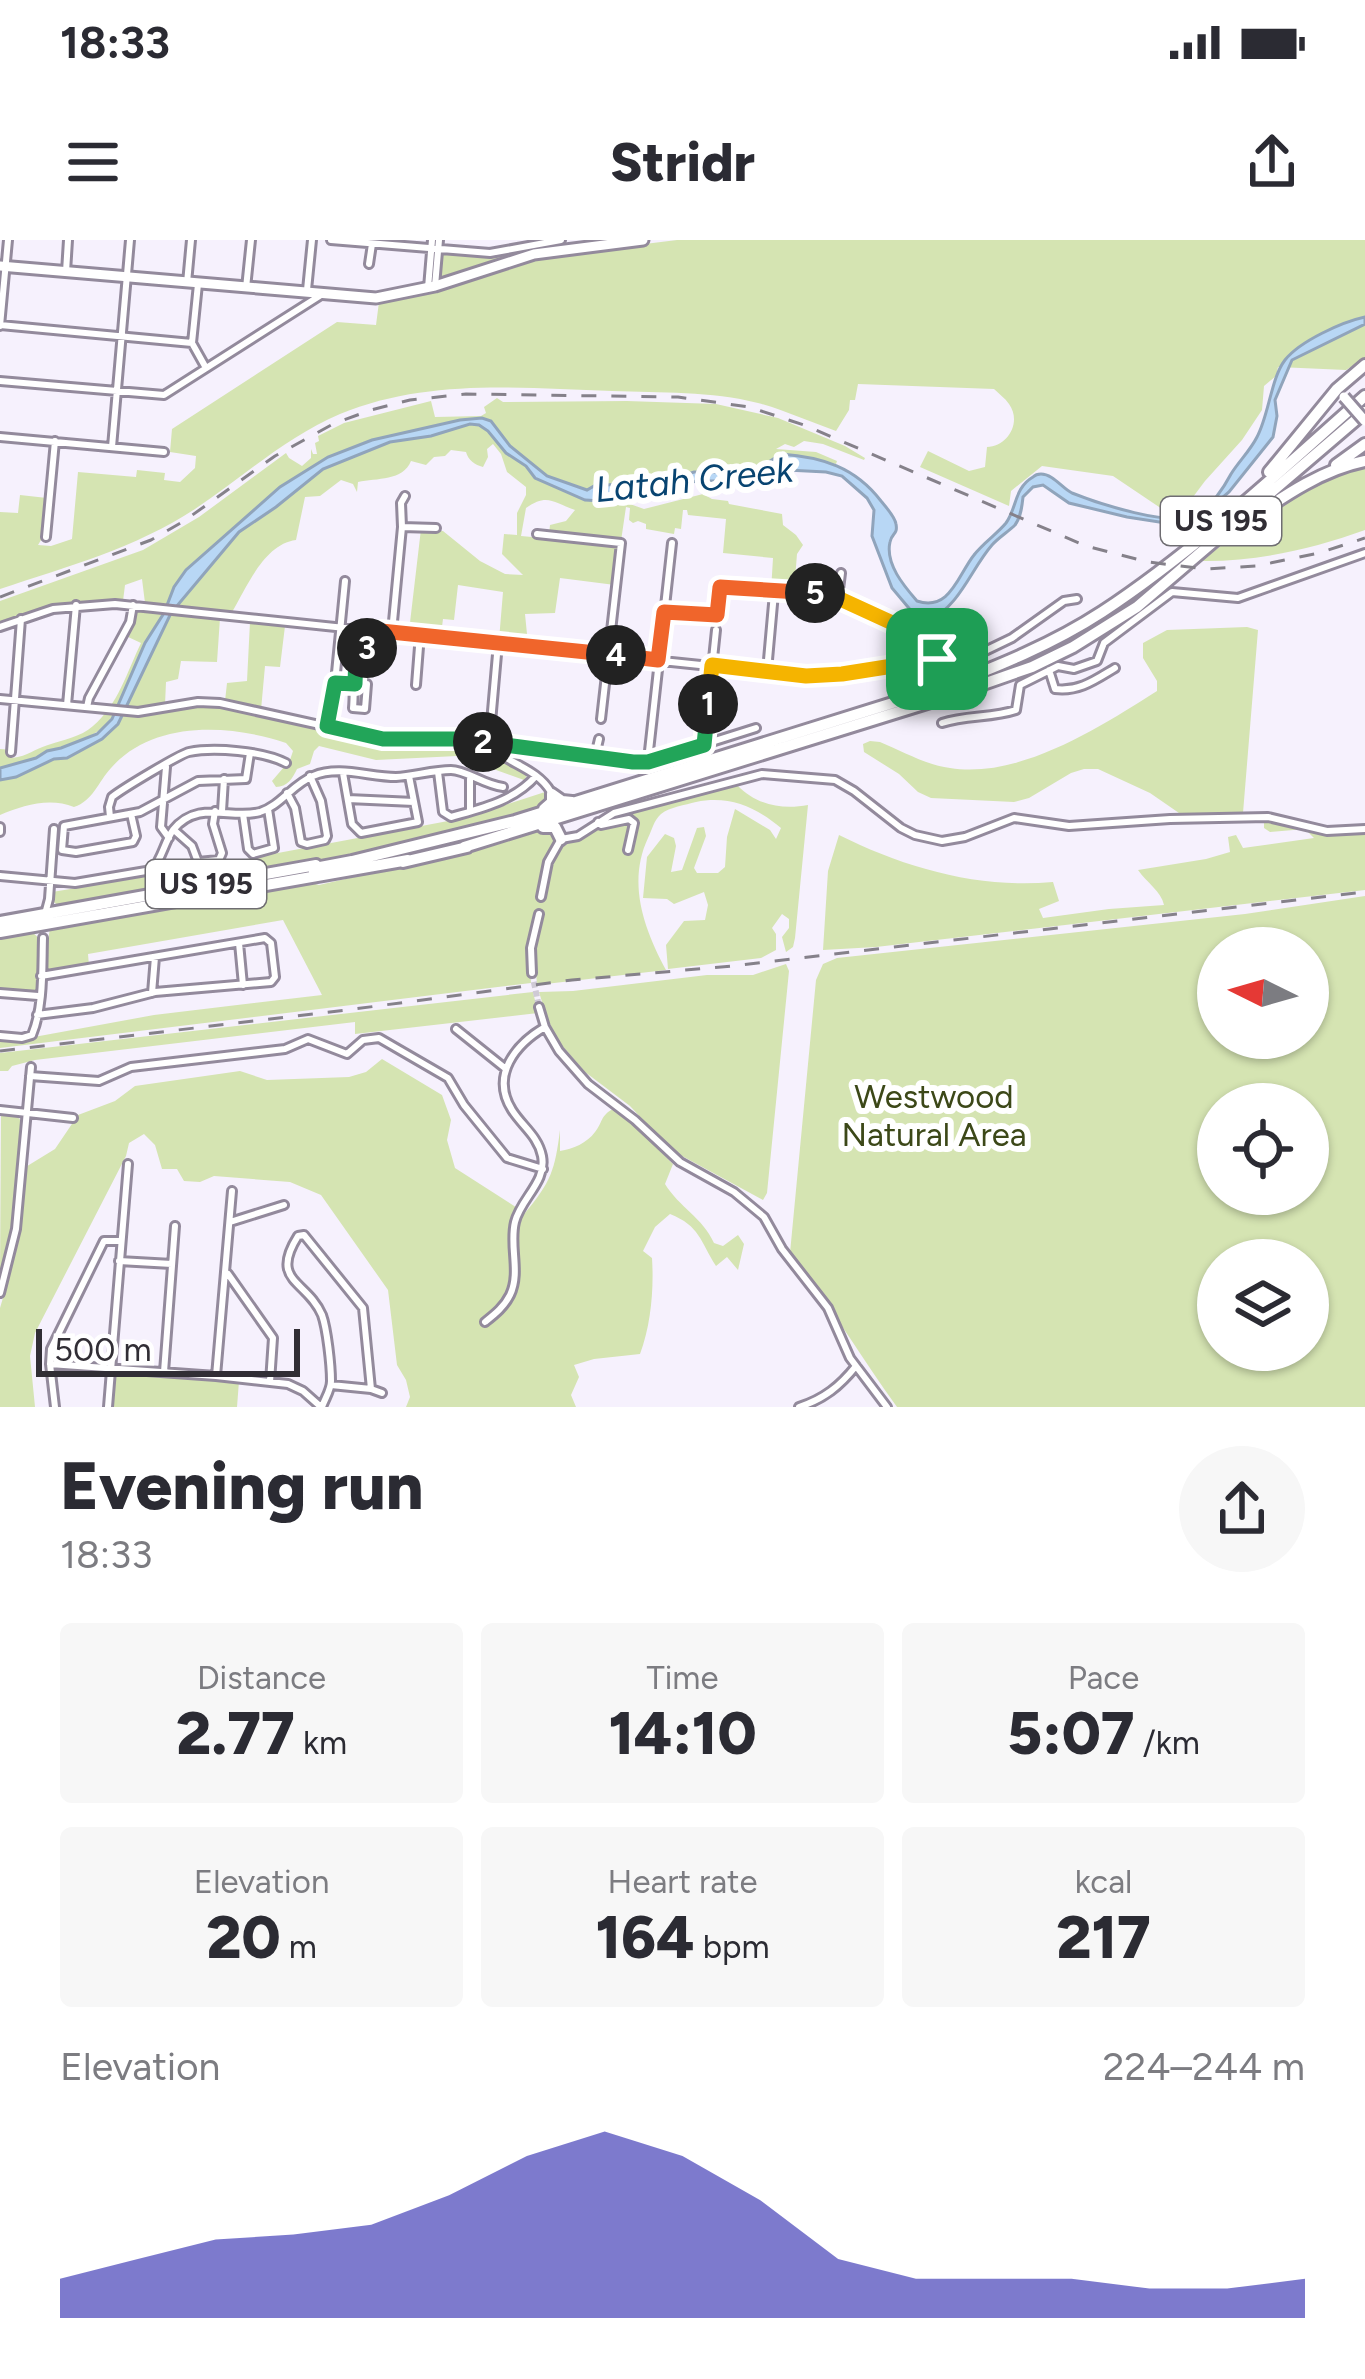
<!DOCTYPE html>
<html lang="en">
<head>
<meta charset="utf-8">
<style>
  :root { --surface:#fff; --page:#f7f7f7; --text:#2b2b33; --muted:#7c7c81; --accent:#4743b9 }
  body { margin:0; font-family:Figtree,sans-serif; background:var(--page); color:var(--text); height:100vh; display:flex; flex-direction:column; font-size:45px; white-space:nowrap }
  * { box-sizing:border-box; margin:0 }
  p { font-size:39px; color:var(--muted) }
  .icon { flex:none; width:66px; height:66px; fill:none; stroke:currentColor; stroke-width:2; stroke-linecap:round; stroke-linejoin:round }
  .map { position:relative; height:1167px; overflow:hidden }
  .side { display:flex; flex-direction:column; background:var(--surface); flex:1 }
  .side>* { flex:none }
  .needle { width:78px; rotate:275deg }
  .tools { position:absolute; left:1197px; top:687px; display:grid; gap:24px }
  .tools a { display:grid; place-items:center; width:132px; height:132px; border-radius:50%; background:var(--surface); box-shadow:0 3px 9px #0004; font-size:60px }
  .scale { position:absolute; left:36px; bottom:30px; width:264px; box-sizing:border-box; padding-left:12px; border:6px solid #312e35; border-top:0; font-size:33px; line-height:42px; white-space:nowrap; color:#312e35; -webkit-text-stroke:9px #fff; paint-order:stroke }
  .pin { position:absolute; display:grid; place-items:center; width:102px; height:102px; color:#fff; margin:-51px; border-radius:24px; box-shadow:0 6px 18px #0006 }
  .km { position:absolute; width:60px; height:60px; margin:-30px; border-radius:50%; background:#222; color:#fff; font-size:33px; line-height:60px; text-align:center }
  .round { display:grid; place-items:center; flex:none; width:126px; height:126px; border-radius:63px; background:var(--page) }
  .headline { display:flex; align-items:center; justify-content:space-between; height:204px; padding:0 60px }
  h1 { font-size:66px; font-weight:800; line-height:90px }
  .metrics { display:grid; grid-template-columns:repeat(3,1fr); gap:18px; height:204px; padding:12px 60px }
  .metrics div { display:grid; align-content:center; border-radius:12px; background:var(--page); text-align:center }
  .metrics b { font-size:60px; font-weight:800 }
  .metrics small { font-size:33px; font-weight:400 }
  .metrics p { font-size:33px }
  .chart { height:336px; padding:24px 60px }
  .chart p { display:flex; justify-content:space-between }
  .chart svg { width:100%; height:216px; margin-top:12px; fill:var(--accent); opacity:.7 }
  .status { display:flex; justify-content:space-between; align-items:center; height:84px; padding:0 60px; background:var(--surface); direction:ltr }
  .status svg { height:33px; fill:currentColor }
  header { display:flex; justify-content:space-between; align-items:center; height:156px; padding:0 60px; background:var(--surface); font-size:54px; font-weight:800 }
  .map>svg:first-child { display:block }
  .green { fill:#d5e4b2; fill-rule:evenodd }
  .water { fill:#b8d7f5; stroke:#90a4bb; stroke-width:3 }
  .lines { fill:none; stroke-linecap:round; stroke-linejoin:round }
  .minor-tunnel { stroke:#cfcad5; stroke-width:6; stroke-dasharray:6 3; stroke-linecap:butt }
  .minor-casing { stroke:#938a9c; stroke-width:12 }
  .major-casing { stroke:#938a9c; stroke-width:15 }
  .highway-casing { stroke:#938a9c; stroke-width:16 }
  .minor { stroke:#fff; stroke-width:6 }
  .major { stroke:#fff; stroke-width:9 }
  .highway { stroke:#fff; stroke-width:10 }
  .rail { stroke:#85818a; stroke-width:3; stroke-dasharray:15 15; stroke-linecap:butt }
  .major-bridge-casing { stroke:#938a9c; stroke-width:15; stroke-linecap:butt }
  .major-bridge { stroke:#fff; stroke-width:9 }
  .split-1-casing { stroke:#fff; stroke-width:24 }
  .split-2-casing { stroke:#fff; stroke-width:24 }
  .split-3-casing { stroke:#fff; stroke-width:24 }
  .split-4-casing { stroke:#fff; stroke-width:24 }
  .split-5-casing { stroke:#fff; stroke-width:24 }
  .split-6-casing { stroke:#fff; stroke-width:24 }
  .split-1 { stroke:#f5b400; stroke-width:15 }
  .split-2 { stroke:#22a559; stroke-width:15 }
  .split-3 { stroke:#22a559; stroke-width:15 }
  .split-4 { stroke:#f0652b; stroke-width:15 }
  .split-5 { stroke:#f0652b; stroke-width:15 }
  .split-6 { stroke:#f5b400; stroke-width:15 }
  .labels { text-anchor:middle; stroke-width:12; stroke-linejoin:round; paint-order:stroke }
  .shield { fill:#fff; stroke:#6f6d72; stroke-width:3 }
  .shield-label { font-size:30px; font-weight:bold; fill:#312e35 }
  .park-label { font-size:33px; fill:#3c4818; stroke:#fff }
  .water-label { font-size:36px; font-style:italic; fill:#084471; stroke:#fff }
</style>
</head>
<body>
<div class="status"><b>18:33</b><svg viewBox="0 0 49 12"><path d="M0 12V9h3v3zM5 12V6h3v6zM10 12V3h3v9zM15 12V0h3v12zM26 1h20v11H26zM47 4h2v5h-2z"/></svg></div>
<header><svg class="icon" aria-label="menu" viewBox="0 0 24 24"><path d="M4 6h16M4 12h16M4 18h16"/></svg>Stridr<svg class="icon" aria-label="share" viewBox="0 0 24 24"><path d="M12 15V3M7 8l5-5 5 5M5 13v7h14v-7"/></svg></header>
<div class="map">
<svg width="1365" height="1167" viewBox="0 0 1365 1167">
  <rect width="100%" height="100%" fill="#f6f1fd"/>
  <!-- green -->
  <path class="green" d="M677,0H1365V118L1346,130L1278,127L1276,136L1264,146L1262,170L1242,200L1205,241L1184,269L1168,273L1113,236L1042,226L1011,251L1009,266L920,227L928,211L969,231L985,227L987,207C1008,206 1022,182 1009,164C1005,158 999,154 994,149L858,144L855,160H850L849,170L836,191C810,182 784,170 758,163C711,151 661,153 612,151C521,148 427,138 340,174C286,197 243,237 195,269C136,308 66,327 0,349V272L18,273L20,255L47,258L44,295L38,305L51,306L72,299L78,232L136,237L137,230L165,233L164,240L180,242L195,228L196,216L170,212L172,189L337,82L376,85L379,62L437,51L441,13L494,17L540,9L548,16Z
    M497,158L503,162L627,161L716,164L778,178L845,206L865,218L864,220L823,204L804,201L794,207L785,204L776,209L816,212L837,221L836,224L781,214L764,225L725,232H694L670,240L626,242L587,250L547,236L510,206L491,181L460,180L328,217L280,247L186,330L174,347L168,365L145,363L142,339L125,345L123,361L57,365L0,384V361L143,310L199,277L286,213L289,218L302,226L311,218V209L313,214H317L315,203L319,201L318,196L344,183L431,161L435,177L481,176L486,173L484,167Z
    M470,184L479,185L487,191L506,213L526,226L535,238L585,260L616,259L644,269L703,254L712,259L728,261L729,264L782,274L783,285L796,295L803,305L797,314L794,352L771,351L773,318L723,313L726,279L688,275L687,270H683L681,289L675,288L674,294L646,289V284L638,281L633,283L629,280L630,268L626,267L621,301L549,294L550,285L566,281L575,270C553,262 547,253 526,268L521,296L618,305L615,345L560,338L555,373L525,374L528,404L499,400L503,352L458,345L454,380L443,379L441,394L409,391L421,289L443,291L480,321L505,334L523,335L502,314L504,294L517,295V273L526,255V247L507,232L501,214L493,204L487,209L488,217L483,227C475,225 468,220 466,212L451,210L445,216L434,217L426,225L411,221C403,241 377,238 358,242L357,252L353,244L341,240L320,256L305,257L296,300C264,304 247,347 232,372L176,366L239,292L276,267L323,229L390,202L431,196Z
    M1365,225V290C1312,309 1257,322 1200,321C1252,284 1303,243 1365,225Z
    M136,369L164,373C158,383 150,393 145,405C133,429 128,460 110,481C93,502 27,521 0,528V509L13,510L12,518C29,516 34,509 48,505C62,500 81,497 93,486C118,465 127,432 141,403L126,396Z
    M171,373L220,378L217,422L181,421L178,439L166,442L165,465L143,468L127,467L162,388Z
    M250,382L285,386L280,427L265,426L261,470L225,461L227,443L247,441Z
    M1247,387L1258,390L1243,573H1179L1150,553L1098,529H1084L1071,533L1029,558L1014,562L931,558L918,552L899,534L864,512L863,504L870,501L880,502C902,511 926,525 950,528C1020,539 1100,487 1157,451V441L1143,418V403L1167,390Z
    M200,465H217L364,499L405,503H468L529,533L524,540L457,516L376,520L319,506L314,511L310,524L297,529C293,538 287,547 276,547L272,541L290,520L293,511L286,503C230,484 153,480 111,528C98,542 93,561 74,567C50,557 23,565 0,575V540L16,537L54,519L67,518L118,484L124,475C150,478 174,469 200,465Z
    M737,545C756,565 782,570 808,565L795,698L793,707L786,712L782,697L789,688V679L782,674L772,688L776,694V710L761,718L668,729L666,705L684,681L705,680L708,665L704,652L674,664L667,659L643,658L647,617L665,594L674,598L676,606L671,632L682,630L697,588L704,587L706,596L694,628L697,633H718L725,627L727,597L735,569L770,590L776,599L781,588C756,567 729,555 696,562C685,565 670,567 661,574C654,580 652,590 648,598C627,643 644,689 666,730L537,745L534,707L542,675L529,705L531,743L0,808V798L34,797L154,775L322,755L283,680L88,714L89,726L43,734L50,688L308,642L319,645L486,607L548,588L557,599L540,641L538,658L542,661L550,628L562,607L615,577Z
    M545,552L549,553L546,566L448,595L373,611L73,664L58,665L52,661V652L199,628L464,578Z
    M1270,580C1305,584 1329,599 1365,593V650L876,707L823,710L828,631L839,595C905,628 979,649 1053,642L1059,661L1039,669L1043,678L1109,669L1164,665C1161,651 1147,643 1138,630L1206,619L1230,612L1228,597L1236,595L1243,608L1314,598L1305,589L1270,592L1264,588V583Z
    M1365,656V1167H897C860,1116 829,1063 790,1013L816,740L823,724L837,718L1245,674ZM1218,708H1308V798H1218ZM1218,864H1308V954H1218ZM1308,1020V1110H1218V1020Z
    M32,692L41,700L37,753L0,750V697Z
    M786,724L789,731L767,953L763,960L671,910L630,866L585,832L559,802L547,778L539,752L573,751L707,735H753Z
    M533,752L538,773L355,794V782L35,820L12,826L8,831H0V813Z
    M382,819L442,855L451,880L447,900L455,928L525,973C551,942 555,930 560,890V911C573,909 587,903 595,892C603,882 600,876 613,869L629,880L673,924L665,944C679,967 703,978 714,1003L723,1006L738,995L744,1004L738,1030L727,1017L716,1026C700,1001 700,986 670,974L655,987L643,1011L652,1018C654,1049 651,1085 640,1114L594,1119L574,1125L579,1137L571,1155L576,1167H406L410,1157L406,1140L397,1125L388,1050L321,955L290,942L214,936L200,942L184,941L177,929H162L155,905L144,894L129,903L126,916L35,1093L30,1116L35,1167H0V1068L12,1027L19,984L24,928L55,909L78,875L115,861L135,846L240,831L267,840L349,837L366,832Z
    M1,873L15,874L23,883C19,934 18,988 0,1037Z
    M114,1132L239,1141L237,1167H111Z"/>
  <!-- water -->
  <path class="water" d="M1365,77V84L1292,120L1275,160L1277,176L1273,197L1229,252L1195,281L1172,284L1127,277L1069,263L1043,245L1033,247L1023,257C1022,266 1021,277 1015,285C1008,292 999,297 992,305C971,329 960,366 929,380L913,373L892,348L872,296L874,270L867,258L842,236L826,232L787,230L721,241H696L663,251L626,254L602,261L585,260L535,238L526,226L506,213L488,191L479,185L470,184L431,196L390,202L323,229L276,267L239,292L171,373L118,484L102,499L67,518L54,519L16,537L0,540V528L36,518L47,511L61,508L97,494L112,479L145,403L164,373L174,347L186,330L280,247L328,217L372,200L460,180L482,178L491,181L510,206L547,236L587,250L594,246L670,240L694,232H725L764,225L781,214C822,217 855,227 881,261C886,267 895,277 896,284C898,295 892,292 890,302C885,324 904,346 917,361C950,372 958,335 974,315C983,303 997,294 1006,283C1017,268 1014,248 1033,237C1035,235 1038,234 1041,234C1053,234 1062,248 1072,253C1097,263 1172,288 1196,275C1212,266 1223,249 1231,234C1239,221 1250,211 1257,197C1269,175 1271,138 1285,120C1300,101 1342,82 1365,77Z"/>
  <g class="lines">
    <!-- minor-tunnel -->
    <path class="minor-tunnel" d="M532,733L539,767"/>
    <defs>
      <path id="minor" d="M331,0L490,13L561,0
        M369,24L372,4
        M66,32L68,0
        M187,43L191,0
        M198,44L192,103L206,128
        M435,46L439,0
        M246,48L251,0
        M428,48L432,0
        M307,50L312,0
        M0,85L192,103
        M0,86L8,0
        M0,141L164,155L321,55
        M0,197L164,212
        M112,207L130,0
        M402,287L436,288
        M537,294L621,303L601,479
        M46,297L55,201
        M838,358L841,333
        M664,372L717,375L720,347L817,353L838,358L899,386L937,419
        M0,387L53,369L115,364L806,436L842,434L985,411L1012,398L1064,361L1077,359
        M392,392L402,287L401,263L405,256
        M498,403L489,505C507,524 536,527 551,552
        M1049,430L1055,449C1079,452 1095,440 1115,428
        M767,431L774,353
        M335,443C346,446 356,444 367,444L365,469L353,468C355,449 351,423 361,408L379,407L381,391
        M416,445L420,394
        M0,459L138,472L198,462L220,463L383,499H465L633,522H648L756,488
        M67,465L76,365
        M87,467L89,458L130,382L133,365
        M942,483C966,475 992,478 1016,470L1020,445L1058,426L1074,429L1097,421L1104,403L1172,352L1238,358L1365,313
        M328,486L335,443L345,341
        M704,505L716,390
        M11,512L21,379
        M595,516L599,499
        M648,520L672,303
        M166,527L161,587L169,598
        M438,532L443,572L451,577C482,568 514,561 536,536
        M343,533L352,584L361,593L418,582L409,536
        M470,539V571
        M287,553L295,568L301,602L307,604L325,600L327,596L321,561L310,536
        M348,559L414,562
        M222,571L224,539
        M131,574L136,596L133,602L76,612L62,610L64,586L140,572L198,541L246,539L250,513
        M243,574L248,609L253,614L274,608L268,569
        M110,577L109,567L112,557C122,549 180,514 189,512C214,507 263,511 286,523
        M598,582L601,585L629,579L634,583L628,610
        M174,590L192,606L198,622L219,620L222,613L213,584L215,571
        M0,592V587
        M0,636L75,643L152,630C162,619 164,603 173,590C198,559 231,580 260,572C280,566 293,544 313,536C339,525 369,537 396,537C414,536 433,530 451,530C466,530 484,545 503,547
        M541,657L548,622L561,599L578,596L614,573L762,534L835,540L854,551L901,588L915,595L942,601L965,597L1014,578L1069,586L1170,579L1268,577L1327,591L1365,589
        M45,674L49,659L54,589
        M239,703L243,745
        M532,733L531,708L539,674
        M0,753L38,756
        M152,753L155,717
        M539,767L545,787L559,811L588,844L635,880L680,922L734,952L764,977L782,1009L828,1068L850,1118L887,1167
        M37,775L93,768L155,752L271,742L275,737L271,703L265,698L41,736
        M456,789L506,829
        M0,796L22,798L32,795C44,766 42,729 43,698
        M30,836L99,841L131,827L285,809L308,799L347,814L363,800L379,798L448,838L464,865L507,918L543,929
        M0,870L73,878
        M230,982L284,965
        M119,1021L172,1024
        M228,1034L273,1098L270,1142
        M0,1053L16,989L31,827
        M485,1082C495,1074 504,1067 510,1055C521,1032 509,1006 515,982C521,958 547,942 542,916C538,896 522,886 512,870C490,835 516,804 545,787
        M50,1124L216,1136L288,1144L303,1151L321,1167
        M164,1132L175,986
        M216,1136L232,951
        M331,1145L371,1149L382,1153
        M55,1167L50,1124L51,1109L104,1001H121
        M108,1167L128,924
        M322,1167C325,1158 331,1150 331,1141C331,1125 327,1089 322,1075C307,1040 269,1042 298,996L304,995L363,1068L371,1149
        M799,1167C824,1159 840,1146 856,1126"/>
      <path id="major" d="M0,26L376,58L435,46L534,14L643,0"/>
      <path id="highway" d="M1336,225L1365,204
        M1269,232L1337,149L1365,125
        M1251,279C1285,255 1324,229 1365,221
        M544,569L552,562V554L562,561L572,562
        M543,587H555L561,599
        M464,607L943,458L1032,427L1073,407L1137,367L1365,172
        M403,622L467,607
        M313,636L315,628L352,621L515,581L944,447C998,426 1053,404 1102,372C1196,310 1280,231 1365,156
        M0,682L316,625
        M0,692L408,620"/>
    </defs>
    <!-- minor casing -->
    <use href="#minor" class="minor-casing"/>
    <!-- major casing -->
    <use href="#major" class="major-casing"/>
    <!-- highway casing -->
    <use href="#highway" class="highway-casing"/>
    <!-- minor -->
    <use href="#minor" class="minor"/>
    <!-- major -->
    <use href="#major" class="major"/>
    <!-- highway -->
    <use href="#highway" class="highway"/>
    <!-- rail -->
    <path class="rail" d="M0,357L151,300L184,281L275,216L333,184L371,170L410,160L466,154L678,157L749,167L804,185L1086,306L1148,322L1205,329L1256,326L1319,313L1365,298
      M0,811L347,770L572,740L732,726L1365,652"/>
    <defs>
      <path id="major-bridge" d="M1344,157L1365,181"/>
    </defs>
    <!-- major-bridge casing -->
    <use href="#major-bridge" class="major-bridge-casing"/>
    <!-- major-bridge -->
    <use href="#major-bridge" class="major-bridge"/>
  </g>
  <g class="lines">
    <defs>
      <path id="split-1" d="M708,464L712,425L806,436L842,434L937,419"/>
      <path id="split-2" d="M483,502L633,522H648L704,505L708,464"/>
      <path id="split-3" d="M367,408H361L356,413L355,444L335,443L327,486L383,499H456L483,502"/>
      <path id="split-4" d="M367,408L379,406L381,391L616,415"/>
      <path id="split-5" d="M616,415L658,420L664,372L717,375L720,347L815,353"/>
      <path id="split-6" d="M815,353L838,358L899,386L937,419"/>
    </defs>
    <!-- split-1 casing -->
    <use href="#split-1" class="split-1-casing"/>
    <!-- split-2 casing -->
    <use href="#split-2" class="split-2-casing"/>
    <!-- split-3 casing -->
    <use href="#split-3" class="split-3-casing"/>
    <!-- split-4 casing -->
    <use href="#split-4" class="split-4-casing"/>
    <!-- split-5 casing -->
    <use href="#split-5" class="split-5-casing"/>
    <!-- split-6 casing -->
    <use href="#split-6" class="split-6-casing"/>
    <!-- split-1 -->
    <use href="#split-1" class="split-1"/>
    <!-- split-2 -->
    <use href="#split-2" class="split-2"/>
    <!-- split-3 -->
    <use href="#split-3" class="split-3"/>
    <!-- split-4 -->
    <use href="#split-4" class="split-4"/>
    <!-- split-5 -->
    <use href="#split-5" class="split-5"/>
    <!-- split-6 -->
    <use href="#split-6" class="split-6"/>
  </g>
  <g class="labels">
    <!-- shield labels -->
    <g class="shield">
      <rect x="1161" y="257" width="120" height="48" rx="9"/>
      <rect x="146" y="620" width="120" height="48" rx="9"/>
    </g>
    <g class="shield-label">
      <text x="1221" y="291">US 195</text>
      <text x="206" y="654">US 195</text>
    </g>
    <!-- park labels -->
    <g class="park-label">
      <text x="934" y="868">Westwood<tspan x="934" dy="38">Natural Area</tspan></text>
    </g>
    <!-- water labels -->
    <g class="water-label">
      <text transform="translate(694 239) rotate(-6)" y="13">Latah Creek</text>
    </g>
  </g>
</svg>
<div class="tools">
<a><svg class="needle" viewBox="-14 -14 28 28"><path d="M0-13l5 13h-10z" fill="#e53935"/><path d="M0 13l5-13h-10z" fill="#7c7c81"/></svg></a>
<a><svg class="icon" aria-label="locate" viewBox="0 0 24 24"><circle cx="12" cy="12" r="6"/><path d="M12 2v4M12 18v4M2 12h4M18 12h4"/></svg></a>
<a><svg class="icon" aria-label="layers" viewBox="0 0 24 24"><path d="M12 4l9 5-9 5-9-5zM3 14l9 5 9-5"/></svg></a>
</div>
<div class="scale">500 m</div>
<div class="pin" style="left:937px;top:419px;background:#1e9e55"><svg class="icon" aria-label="arrive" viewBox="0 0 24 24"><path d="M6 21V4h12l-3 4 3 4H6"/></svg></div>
<b class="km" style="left:708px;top:464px">1</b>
<b class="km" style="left:483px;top:502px">2</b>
<b class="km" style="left:367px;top:408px">3</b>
<b class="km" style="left:616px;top:415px">4</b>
<b class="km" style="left:815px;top:353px">5</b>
</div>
<section class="side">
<div class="headline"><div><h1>Evening run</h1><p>18:33</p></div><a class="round"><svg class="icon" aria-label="share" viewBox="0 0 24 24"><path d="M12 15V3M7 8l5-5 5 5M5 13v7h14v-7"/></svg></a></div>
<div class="metrics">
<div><p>Distance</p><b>2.77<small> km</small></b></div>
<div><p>Time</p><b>14:10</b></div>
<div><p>Pace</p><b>5:07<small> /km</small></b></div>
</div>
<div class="metrics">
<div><p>Elevation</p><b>20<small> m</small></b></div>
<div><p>Heart rate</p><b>164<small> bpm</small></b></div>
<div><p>kcal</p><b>217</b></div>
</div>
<div class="chart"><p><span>Elevation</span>224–244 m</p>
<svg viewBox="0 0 160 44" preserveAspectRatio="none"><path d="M0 44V36L10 32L20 28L30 27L40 25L50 19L60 11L70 6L80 11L90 20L100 32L110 36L120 36L130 36L140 38L150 38L160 36V44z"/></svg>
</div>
</section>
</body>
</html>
